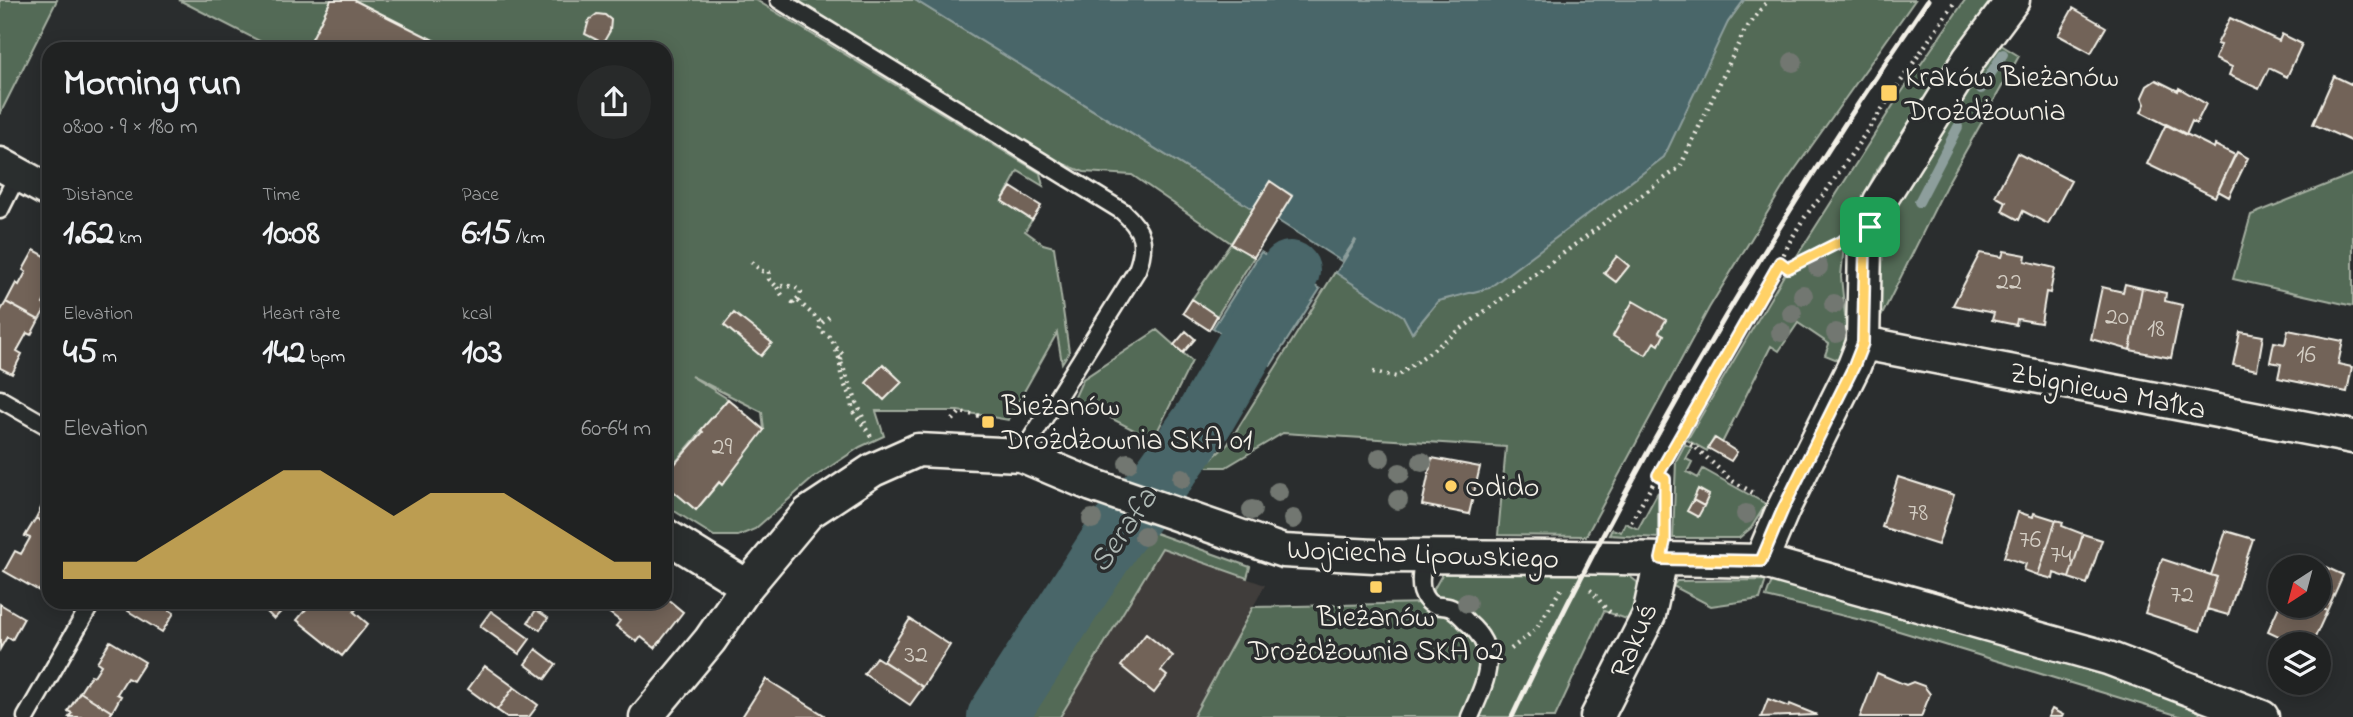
<!DOCTYPE html>
<html lang="en">
<head>
<meta charset="utf-8">
<style>
  :root { --surface:#202222; --page:#282a2a; --text:#f1f3f6; --muted:#a2a4a5; --line:#3d3f40; --accent:#ffd166 }
  body { margin:0; font-family:"Indie Flower",sans-serif; background:var(--page); color:var(--text); height:100vh; display:flex; flex-direction:column; font-size:26px; white-space:nowrap }
  * { box-sizing:border-box; margin:0 }
  p { font-size:23px; color:var(--muted) }
  .icon { flex:none; width:38px; height:38px; fill:none; stroke:currentColor; stroke-width:2; stroke-linecap:round; stroke-linejoin:round }
  .map { position:relative; flex:1; overflow:hidden }
  .sheet { position:absolute; left:42px; top:42px; width:630px; height:567px; display:flex; flex-direction:column; background:var(--surface); border-radius:21px; box-shadow:0 4px 18px #0003,0 0 0 2px var(--line) }
  .sheet>* { flex:none }
  .needle { width:46px; rotate:216deg }
  .controls { position:absolute; left:2268px; top:555px; display:grid; gap:14px }
  .controls a { display:grid; place-items:center; width:63px; height:63px; border-radius:50%; background:var(--surface); box-shadow:0 4px 18px #0003,0 0 0 2px var(--line); font-size:35px }
  .pin { position:absolute; display:grid; place-items:center; width:60px; height:60px; color:#fff; margin:-30px; border-radius:14px; box-shadow:0 4px 10px #0006 }
  .round { display:grid; place-items:center; flex:none; width:74px; height:74px; border-radius:37px; background:var(--page) }
  .overview { display:flex; align-items:center; justify-content:space-between; height:119px; padding:0 21px }
  h1 { font-size:38px; font-weight:700; line-height:52px }
  .figures { display:grid; grid-template-columns:repeat(3,1fr); gap:10px; height:119px; padding:7px 21px }
  .figures div { display:grid; align-content:center }
  .figures b { font-size:35px; font-weight:700 }
  .figures small { font-size:19px; font-weight:400 }
  .figures p { font-size:19px }
  .chart { height:196px; padding:14px 21px }
  .chart p { display:flex; justify-content:space-between }
  .chart svg { width:100%; height:126px; margin-top:7px; fill:var(--accent); opacity:.7 }
  .map>svg:first-child { display:block }
  .built { fill:#403d3b }
  .green { fill:#536a57; stroke:#a4aea0; stroke-width:2 }
  .water { fill:#486669; stroke:#8d9e9c; stroke-width:2 }
  .lines { fill:none; stroke-linecap:round; stroke-linejoin:round }
  .stream { stroke:#8d9e9c; stroke-width:10 }
  .river { stroke:#486669; stroke-width:60 }
  .building { fill:#726358; stroke:#f4f1e8; stroke-width:2 }
  .lane-casing { stroke:#f4f1e8; stroke-width:21 }
  .street-casing { stroke:#f4f1e8; stroke-width:37 }
  .path { stroke:#f4f1e8; stroke-width:4.5; stroke-dasharray:2 5; stroke-linecap:butt }
  .lane { stroke:#2a2d2e; stroke-width:16 }
  .street { stroke:#2a2d2e; stroke-width:32 }
  .rail { stroke:#f4f1e8; stroke-width:5 }
  .tree { fill:#727771 }
  .route-casing { stroke:#fff; stroke-width:14 }
  .route { stroke:#ffd166; stroke-width:9 }
  .poi-dot { fill:#ffd166; stroke:#2a2d2e; stroke-width:2.5 }
  .labels { text-anchor:middle; stroke-width:7; stroke-linejoin:round; paint-order:stroke }
  .number-label { font-size:26px; fill:#d4cec4 }
  .poi-label { font-size:30px; fill:#f4f1e8; stroke:#2a2d2e; text-anchor:start }
  .street-label { font-size:30px; fill:#f4f1e8; stroke:#2a2d2e }
  .water-label { font-size:32px; font-style:italic; fill:#afb9b5; stroke:#2a2d2e }
</style>
</head>
<body>
<div class="map">
<svg width="2353" height="717" viewBox="0 0 2353 717">
  <rect width="100%" height="100%" fill="#2a2d2e"/>
  <filter id="ink" filterUnits="userSpaceOnUse"><feTurbulence type="fractalNoise" baseFrequency=".0143" numOctaves="2"/><feDisplacementMap in="SourceGraphic" scale="14" xChannelSelector="R" yChannelSelector="G"/><feConvolveMatrix kernelMatrix="1 2 1 2 8 2 1 2 1" color-interpolation-filters="sRGB"/></filter>
  <g filter="url(#ink)">
    <!-- built -->
    <path class="built" d="M1162,548L1265,585L1193,717H1060Z"/>
    <!-- green -->
    <path class="green" d="M0,0H57L0,114Z
      M179,0H331L307,49H275Z
      M354,0H756L1040,173L1043,186L1018,171L1002,201L1032,220L1025,231L1043,244L1054,247L1069,352L1062,363L1057,333L1008,420L958,411H876L884,436L860,447L812,479L755,529L738,536H714L665,505V484L696,510L764,430L762,412L691,376L728,399L665,475V49H451Z
      M793,0H915L1253,209L1231,243L1254,257L1217,316L1192,299L1231,243L1132,175L1084,172L1056,161Z
      M1744,0H1915L1786,182L1709,308L1586,536L1498,535L1506,447L1283,433L1226,467H1202L1228,444L1335,272L1404,316L1412,333L1438,301L1489,287L1728,22Z
      M1965,0H1993L1875,173L1847,234L1795,259L1899,96Z
      M1993,40L2019,56L1947,184L1877,325L1871,246Z
      M2353,174V306L2233,279L2251,215Z
      M1844,245L1841,277L1847,335L1840,361L1825,355L1829,344L1798,323L1779,351L1771,346L1722,443L1714,438L1707,451L1687,440L1784,275Z
      M1157,330L1192,361L1153,440L1074,399L1083,379Z
      M1685,444L1692,448L1686,459L1692,462L1687,472L1698,478L1703,469L1766,504L1751,528L1739,538H1673L1676,461Z
      M1658,492V538L1609,535L1612,529L1621,532L1625,523L1638,529Z
      M1094,511L1250,567L1247,578L1162,548L1060,717H971L1086,538Z
      M1444,571L1628,575L1637,582L1639,589L1635,622L1604,611L1555,717H1193L1253,607L1426,603Z
      M1766,580L1760,599L1711,606L1673,586L1677,581Z
      M1772,581L1877,605L2203,706L2198,717H2183L1869,622L1766,597Z"/>
    <!-- water -->
    <path class="water" d="M915,0H1744L1728,22L1664,157L1489,288L1438,301L1412,333L1403,316L1336,273L1356,241L1355,240L1341,261L1277,220L1292,195L1270,182L1253,209Z
      M1261,252L1320,289L1271,365L1213,328Z"/>
    <g class="lines">
      <!-- stream -->
      <path class="stream" d="M1981,89L2003,54
        M1919,202L1958,127"/>
      <!-- river -->
      <path class="river" d="M997,717L1114,536L1162,478L1204,419L1290,271"/>
    </g>
    <!-- building -->
    <path class="building" d="M331,0H354L451,49H307Z
      M2073,8L2106,27L2091,53L2058,35Z
      M597,14L605,15L611,20L610,31L603,43L585,34L589,20Z
      M2230,18L2279,41L2282,34L2302,44L2287,77L2269,68L2259,89L2229,75L2232,67L2215,59L2221,45L2217,44Z
      M2334,76L2353,85V142L2313,124Z
      M2156,80L2178,91L2179,88L2206,104L2196,124L2192,121L2186,135L2141,112L2145,104L2142,97L2147,86Z
      M2166,124L2214,148L2215,145L2235,155L2215,197L2147,164Z
      M2237,152L2248,158L2229,197L2218,191Z
      M2017,153L2071,181L2048,224L2023,211L2019,220L2002,211L2006,202L1995,196Z
      M1270,181L1292,196L1254,257L1231,244Z
      M1011,187L1041,206L1032,220L1002,201Z
      M34,250L49,258V292L43,304L47,306L39,320L6,302L16,283L19,285L26,272L23,270Z
      M2004,251L2026,255L2025,261L2055,268L2050,293L2046,292L2041,323L2017,319L2016,325L1992,320L1994,313L1953,305L1980,253L2002,257Z
      M1617,256L1629,266L1616,282L1604,273Z
      M2125,284L2142,288L2130,350L2091,339L2102,287L2123,292Z
      M2142,288L2166,293L2165,301L2182,305L2171,358L2130,350Z
      M1192,299L1217,316L1209,330L1183,313Z
      M1633,301L1666,320L1659,332L1664,335L1659,345L1654,342L1646,355L1613,336Z
      M6,302L39,320L31,335L27,333L17,351L22,354L12,374L0,368V312Z
      M734,313L772,343L761,356L724,325Z
      M2288,330L2343,341L2338,364L2352,367L2347,392L2278,378L2281,364L2270,362L2274,342L2285,344Z
      M1186,331L1195,339L1183,353L1174,345Z
      M2240,332L2263,336L2257,370L2233,365Z
      M883,364L902,382L884,400L866,383Z
      M728,399L764,430L722,485L719,482L696,510L665,484V475L703,432L701,430Z
      M1715,438L1737,452L1731,461L1708,448Z
      M1432,458L1480,467L1469,514L1422,505Z
      M1898,477L1954,495L1938,545L1882,527Z
      M1698,489L1709,495L1704,506L1693,500Z
      M1693,500L1704,506L1698,517L1687,511Z
      M44,502L49,504V526L36,518Z
      M2018,512L2033,517L2034,513L2056,520L2038,575L2024,570L2026,564L2004,557Z
      M36,518L49,526V563L46,568L49,569V574L39,591L4,571L15,551L21,554L30,538L25,536Z
      M2056,520L2063,522L2062,526L2083,534L2069,578L2054,573L2053,579L2038,575Z
      M2226,531L2253,539L2228,615L2207,609L2217,577L2211,575Z
      M2083,534L2102,540L2087,584L2069,578Z
      M2302,556L2343,575L2327,611L2315,606H2319V567H2297Z
      M2162,559L2217,577L2200,631L2145,613Z
      M665,597L683,612L655,648L641,637L637,642L616,626L620,621L599,605L601,602H665Z
      M133,602H172L168,609L174,613L162,632L128,611Z
      M270,602H290L274,619L264,609Z
      M312,602H350L357,608L354,612L368,624L342,656L297,620Z
      M586,602H601L596,609Z
      M0,604L24,618L12,640L7,637L0,649Z
      M2280,604V606H2315L2327,611L2312,644H2296L2268,631Z
      M536,610L548,618L540,630L528,622Z
      M491,611L530,639L519,654L480,626Z
      M910,619L950,645L923,687L883,661Z
      M1146,634L1173,656L1161,671L1167,676L1154,693L1121,666Z
      M110,641L145,662L133,681L127,678L117,694L121,696L112,712L80,692L91,675L94,676L101,665L97,662Z
      M536,649L556,664L545,679L525,664Z
      M876,657L923,687L910,705L864,674Z
      M485,666L514,687L497,710L468,689Z
      M1877,673L1906,685L1913,682L1924,686L1930,694L1921,717H1860Z
      M766,679L824,715L822,717H742Z
      M514,687L538,705L529,717H507L497,710Z
      M80,692L112,712L109,717H69L72,713L68,711Z
      M1768,699L1789,707L1790,704L1817,715L1761,717Z
      M2052,709L2063,715L2062,717H2048Z"/>
    <g class="lines">
      <defs>
        <path id="lane" d="M779,0L1122,211C1143,230 1147,243 1137,270L1021,455
          M0,210L18,174
          M0,399L49,427
          M1424,556C1422,569 1417,588 1426,599C1433,609 1442,604 1451,608C1457,611 1463,618 1468,623C1502,652 1485,682 1470,717
          M26,717L92,602"/>
        <path id="street" d="M0,164L49,191
          M1863,343L2353,437
          M665,535L747,586
          M1761,561L1783,509L1854,366L1863,343L1865,245L1880,201L1969,59L2013,0
          M646,717L710,640L747,586L808,513L873,470L918,450L1021,455L1092,485L1283,551L1374,556L1570,557L1761,561L2108,658L2262,717
          M1597,717L1649,615L1661,559"/>
      </defs>
      <!-- lane casing -->
      <use href="#lane" class="lane-casing"/>
      <!-- street casing -->
      <use href="#street" class="street-casing"/>
      <!-- path -->
      <path class="path" d="M751,262L762,271L769,272V279L777,287
        M1780,262L1788,268L1832,246
        M782,295L777,287C785,285 795,285 801,292L800,296L793,303L797,300L822,323
        M829,317L822,323L819,330L831,338L835,346L843,354C836,369 844,383 850,397C852,402 851,408 854,413C860,421 866,428 871,437
        M836,350L865,423
        M1373,372L1396,377L1680,167L1744,32L1768,0
        M953,420L960,412L990,418
        M1678,438L1694,446L1731,480L1755,494
        M1658,475L1666,479L1665,529
        M1631,522L1780,262C1792,236 1805,213 1825,193L1956,0
        M1590,590C1599,597 1604,611 1615,615
        M1511,649L1536,629L1561,589"/>
      <!-- lane -->
      <use href="#lane" class="lane"/>
      <!-- street -->
      <use href="#street" class="street"/>
      <!-- rail -->
      <path class="rail" d="M1512,717C1631,466 1771,228 1928,0"/>
    </g>
    <!-- trees -->
    <g class="tree">
      <circle cx="1793" cy="62" r="10"/>
      <circle cx="1818" cy="267" r="10"/>
      <circle cx="1803" cy="295" r="10"/>
      <circle cx="1834" cy="304" r="10"/>
      <circle cx="1792" cy="313" r="10"/>
      <circle cx="1781" cy="332" r="10"/>
      <circle cx="1836" cy="333" r="10"/>
      <circle cx="1380" cy="458" r="10"/>
      <circle cx="1422" cy="462" r="10"/>
      <circle cx="1128" cy="463" r="10"/>
      <circle cx="1400" cy="473" r="10"/>
      <circle cx="1182" cy="478" r="10"/>
      <circle cx="1278" cy="492" r="10"/>
      <circle cx="1398" cy="500" r="10"/>
      <circle cx="1252" cy="510" r="10"/>
      <circle cx="1746" cy="514" r="10"/>
      <circle cx="1092" cy="519" r="10"/>
      <circle cx="1293" cy="519" r="10"/>
      <circle cx="1144" cy="536" r="10"/>
      <circle cx="1467" cy="603" r="10"/>
    </g>
  </g>
  <g class="lines" filter="url(#ink)">
    <defs>
      <path id="route" d="M1870,227L1865,245L1863,343L1854,366L1783,509L1761,561L1661,559L1665,541V479L1658,475L1780,262L1788,268Z"/>
    </defs>
    <!-- route casing -->
    <use href="#route" class="route-casing"/>
    <!-- route -->
    <use href="#route" class="route"/>
  </g>
  <!-- markers -->
  <g class="poi-dot">
    <rect x="1880" y="84" width="18" height="18" rx="3.5"/>
    <rect x="981" y="415" width="14" height="14" rx="3.5"/>
    <circle cx="1451" cy="486" r="7"/>
    <rect x="1369" y="580" width="14" height="14" rx="3.5"/>
  </g>
  <g class="labels">
    <!-- number labels -->
    <g class="number-label">
      <text x="2009" y="289">22</text>
      <text x="2117" y="324">20</text>
      <text x="2156" y="336">18</text>
      <text x="2306" y="362">16</text>
      <text x="722" y="454">29</text>
      <text x="1918" y="520">78</text>
      <text x="2030" y="547">76</text>
      <text x="2061" y="562">74</text>
      <text x="2182" y="602">72</text>
      <text x="916" y="662">32</text>
    </g>
    <!-- poi labels -->
    <g class="poi-label">
      <text x="1905" y="86">Kraków Bieżanów<tspan x="1905" dy="34">Drożdżownia</tspan></text>
      <text x="1002" y="415">Bieżanów<tspan x="1002" dy="34">Drożdżownia SKA 01</tspan></text>
      <text x="1465" y="496">Odido</text>
      <text x="1376" y="626" text-anchor="middle">Bieżanów<tspan x="1376" dy="34">Drożdżownia SKA 02</tspan></text>
    </g>
    <!-- street labels -->
    <g class="street-label">
      <text transform="translate(2108 390) rotate(11)" y="10">Zbigniewa Małka</text>
      <text transform="translate(1423 553) rotate(2)" y="10">Wojciecha Lipowskiego</text>
      <text transform="translate(1633 640) rotate(-67)" y="10">Rakuś</text>
    </g>
    <!-- water labels -->
    <g class="water-label">
      <text transform="translate(1122 529) rotate(-55)" y="11">Serafa</text>
    </g>
  </g>
</svg>
<div class="controls">
<a><svg class="needle" viewBox="-14 -14 28 28"><path d="M0-13l5 13h-10z" fill="#e53935"/><path d="M0 13l5-13h-10z" fill="#a2a4a5"/></svg></a>
<a><svg class="icon" aria-label="layers" viewBox="0 0 24 24"><path d="M12 4l9 5-9 5-9-5zM3 14l9 5 9-5"/></svg></a>
</div>
<div class="pin" style="left:1870px;top:227px;background:#1e9e55"><svg class="icon" aria-label="arrive" viewBox="0 0 24 24"><path d="M6 21V4h12l-3 4 3 4H6"/></svg></div>
<section class="sheet">
<div class="overview"><div><h1>Morning run</h1><p>08:00 · 9 × 180 m</p></div><a class="round"><svg class="icon" aria-label="share" viewBox="0 0 24 24"><path d="M12 15V3M7 8l5-5 5 5M5 13v7h14v-7"/></svg></a></div>
<div class="figures">
<div><p>Distance</p><b>1.62<small> km</small></b></div>
<div><p>Time</p><b>10:08</b></div>
<div><p>Pace</p><b>6:15<small> /km</small></b></div>
</div>
<div class="figures">
<div><p>Elevation</p><b>45<small> m</small></b></div>
<div><p>Heart rate</p><b>142<small> bpm</small></b></div>
<div><p>kcal</p><b>103</b></div>
</div>
<div class="chart"><p><span>Elevation</span>60–64 m</p>
<svg viewBox="0 0 160 44" preserveAspectRatio="none"><path d="M0 44V38L10 38L20 38L30 30L40 22L50 14L60 6L70 6L80 14L90 22L100 14L110 14L120 14L130 22L140 30L150 38L160 38V44z"/></svg>
</div>
</section>
</div>
</body>
</html>
